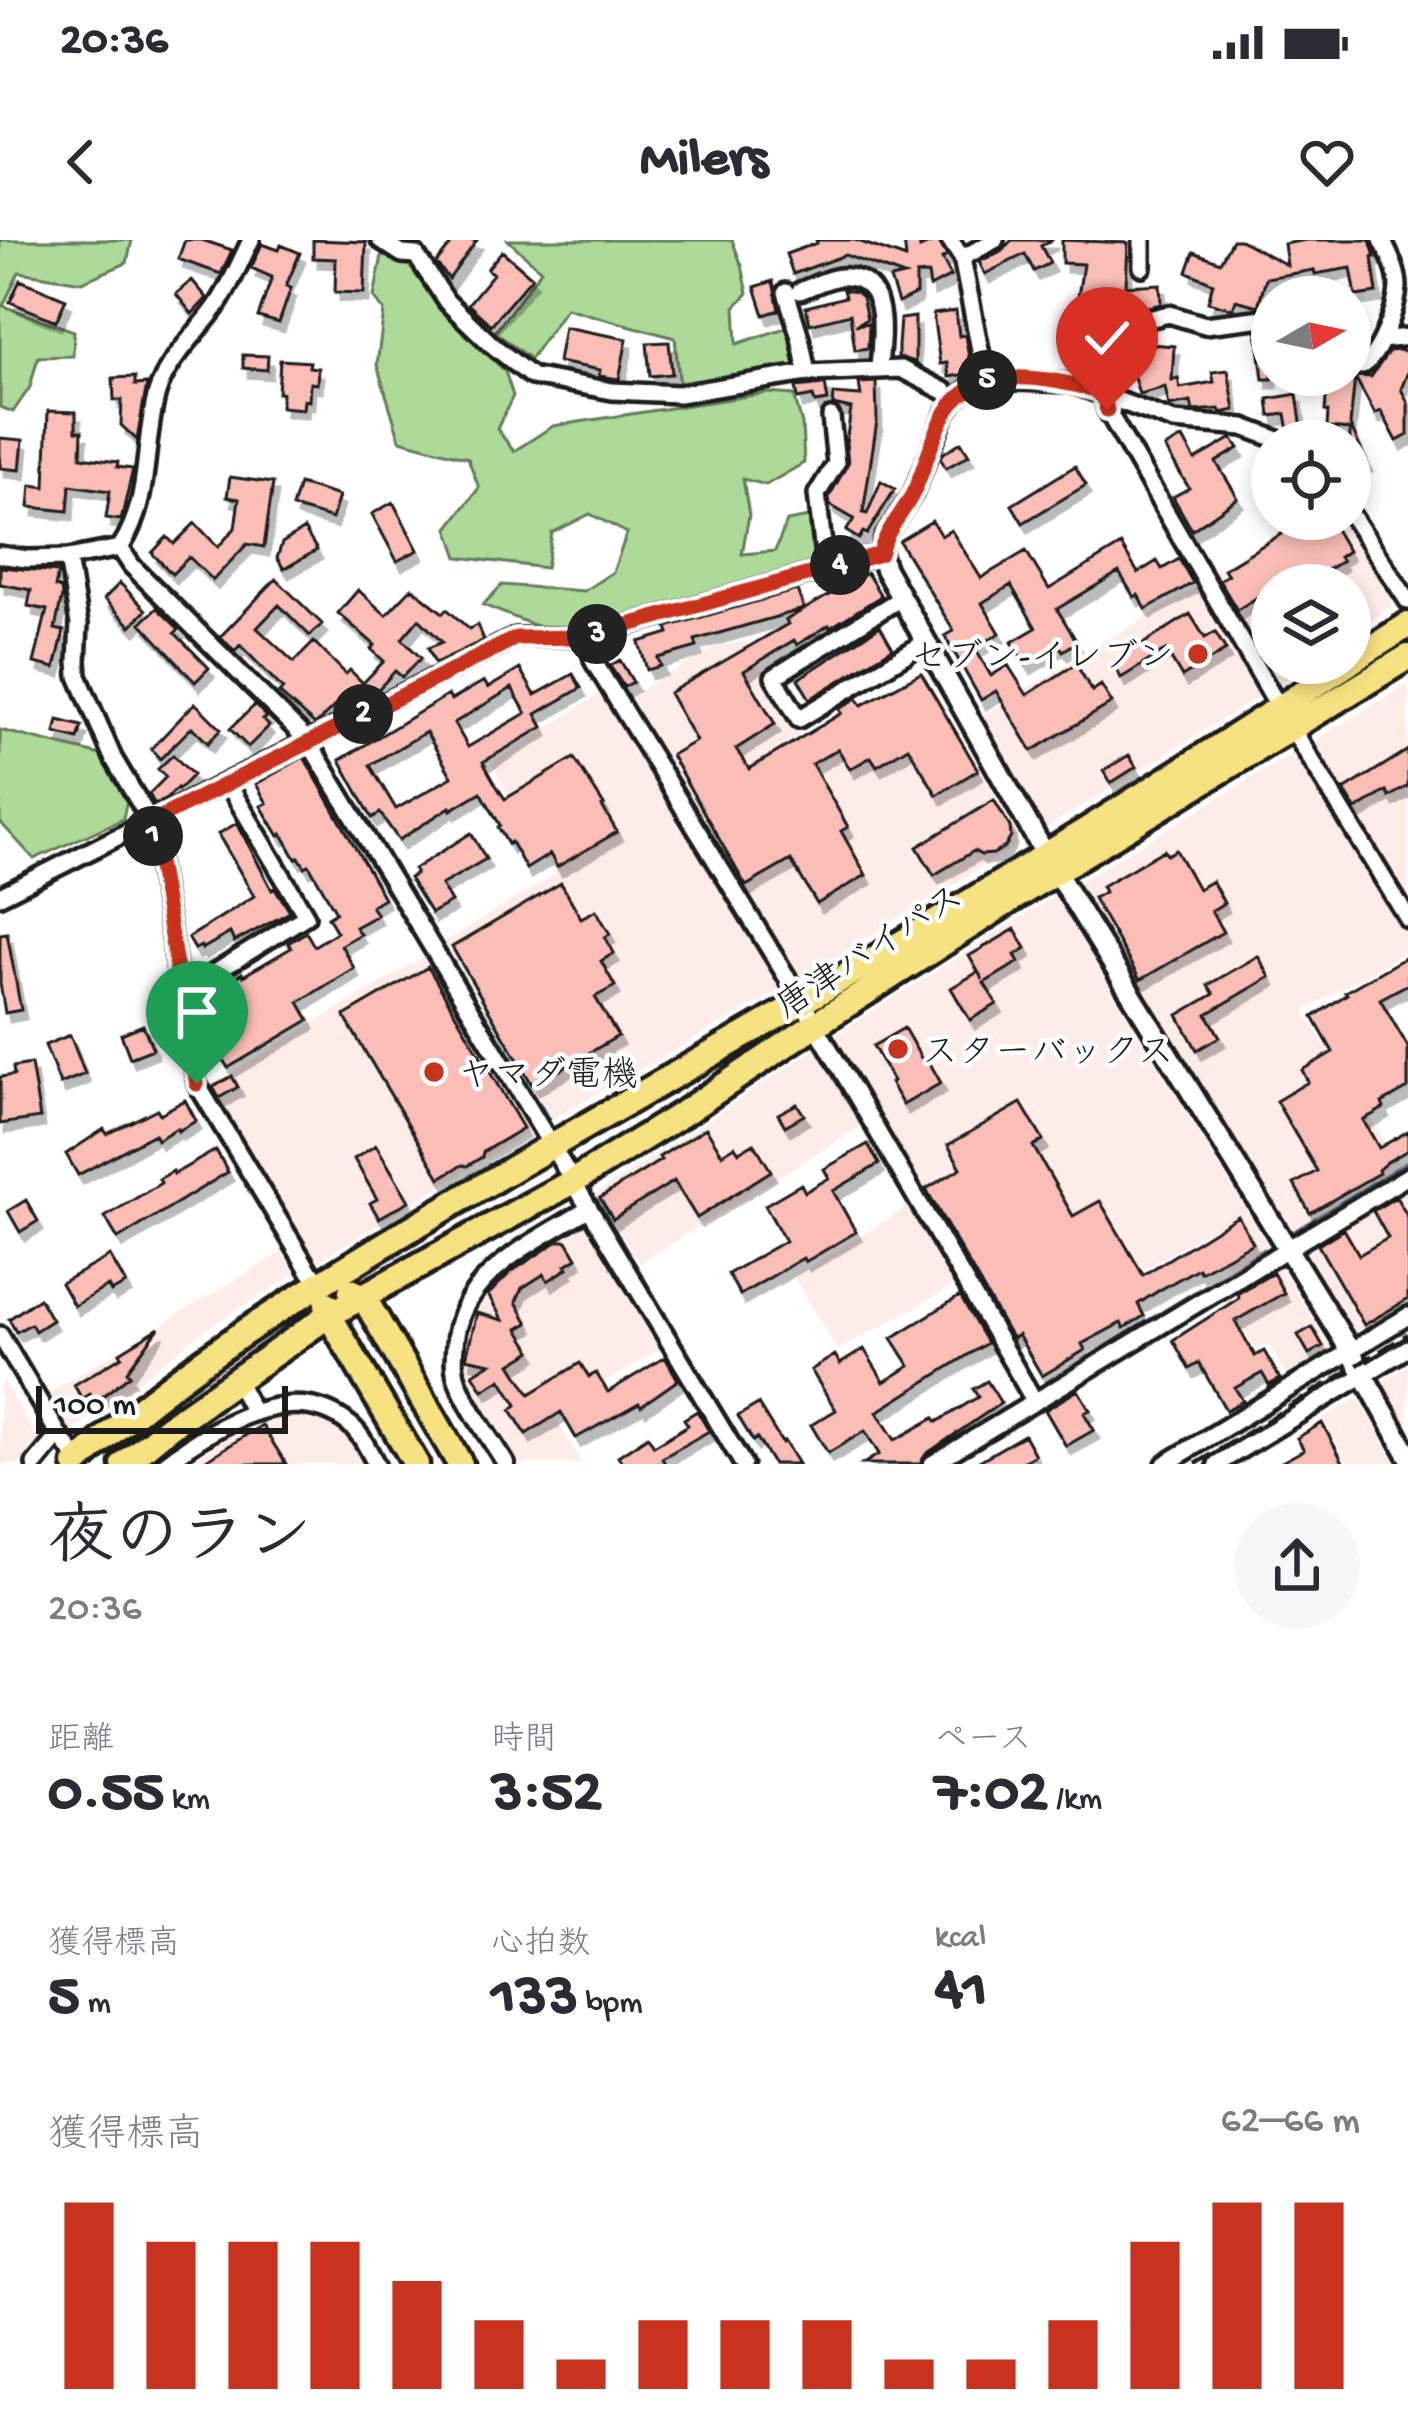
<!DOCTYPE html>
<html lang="ja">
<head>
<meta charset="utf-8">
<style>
  :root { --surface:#fff; --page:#f7f7f7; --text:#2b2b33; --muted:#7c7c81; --accent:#c8321e }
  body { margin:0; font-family:"Gochi Hand","Klee One",sans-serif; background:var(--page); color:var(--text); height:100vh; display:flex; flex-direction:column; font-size:45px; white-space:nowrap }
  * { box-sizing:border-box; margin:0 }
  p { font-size:39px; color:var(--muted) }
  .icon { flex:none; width:66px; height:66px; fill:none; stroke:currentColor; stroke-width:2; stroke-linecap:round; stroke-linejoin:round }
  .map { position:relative; height:1224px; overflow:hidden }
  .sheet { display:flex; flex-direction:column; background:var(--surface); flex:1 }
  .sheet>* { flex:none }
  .needle { width:78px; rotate:81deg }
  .buttons { position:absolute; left:1251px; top:36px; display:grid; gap:24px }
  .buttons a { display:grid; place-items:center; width:120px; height:120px; border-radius:50%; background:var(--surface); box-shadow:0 6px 18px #0003; font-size:60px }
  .scale { position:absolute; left:36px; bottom:30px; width:252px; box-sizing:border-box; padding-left:12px; border:6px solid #1c1c1c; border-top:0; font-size:33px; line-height:42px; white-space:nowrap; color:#1c1c1c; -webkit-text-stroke:9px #fff; paint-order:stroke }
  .pin { position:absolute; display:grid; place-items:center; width:102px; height:102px; color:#fff; margin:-123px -51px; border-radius:50% 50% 50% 0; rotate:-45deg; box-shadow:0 0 12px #0007 }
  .pin .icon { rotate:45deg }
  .km { position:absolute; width:60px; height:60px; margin:-30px; border-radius:50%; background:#222; color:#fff; font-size:33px; line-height:60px; text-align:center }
  .round { display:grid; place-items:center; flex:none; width:126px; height:126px; border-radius:63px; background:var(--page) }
  .summary { display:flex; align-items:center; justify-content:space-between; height:204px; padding:0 48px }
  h1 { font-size:66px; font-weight:700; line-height:90px }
  .metrics { display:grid; grid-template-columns:repeat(3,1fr); gap:18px; height:204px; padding:12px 48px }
  .metrics div { display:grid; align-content:center }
  .metrics b { font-size:60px; font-weight:700 }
  .metrics small { font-size:33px; font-weight:400 }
  .metrics p { font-size:33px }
  .chart { height:336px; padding:24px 48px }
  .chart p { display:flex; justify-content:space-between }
  .chart svg { width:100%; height:216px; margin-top:12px; stroke:var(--accent); stroke-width:6 }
  .status { display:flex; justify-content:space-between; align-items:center; height:84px; padding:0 60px; background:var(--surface); direction:ltr }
  .status svg { height:33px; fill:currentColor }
  header { display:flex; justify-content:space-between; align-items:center; height:156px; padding:0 48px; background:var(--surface); font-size:54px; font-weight:700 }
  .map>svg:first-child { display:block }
  .built { fill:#feece9 }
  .green { fill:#adda99; stroke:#647b5a; stroke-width:3 }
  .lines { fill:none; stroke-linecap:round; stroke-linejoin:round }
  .stream { stroke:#65869e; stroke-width:4.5 }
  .building { fill:#fabeb7; stroke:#1c1c1c; stroke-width:3; fill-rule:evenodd; filter:url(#shadow) }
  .minor-casing { stroke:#1c1c1c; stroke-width:24 }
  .tertiary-casing { stroke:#1c1c1c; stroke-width:27 }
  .trunk-casing { stroke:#1c1c1c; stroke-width:33 }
  .minor { stroke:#fff; stroke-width:15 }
  .tertiary { stroke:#fff; stroke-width:18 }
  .trunk { stroke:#f7e281; stroke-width:24 }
  .rail { stroke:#1c1c1c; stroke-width:4.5; stroke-dasharray:18 9; stroke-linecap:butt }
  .route-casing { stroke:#fff; stroke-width:24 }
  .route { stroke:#c8321e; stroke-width:15 }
  .poi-dot { fill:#c8321e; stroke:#fff; stroke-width:4.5 }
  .labels { text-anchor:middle; stroke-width:9; stroke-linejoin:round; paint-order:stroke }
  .poi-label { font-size:36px; fill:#1c1c1c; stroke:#fff; text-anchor:start }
  .street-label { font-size:36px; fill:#1c1c1c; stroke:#fff }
</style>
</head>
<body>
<div class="status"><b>20:36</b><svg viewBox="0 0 49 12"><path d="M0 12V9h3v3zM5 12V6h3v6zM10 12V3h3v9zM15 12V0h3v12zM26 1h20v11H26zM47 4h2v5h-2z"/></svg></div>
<header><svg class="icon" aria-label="back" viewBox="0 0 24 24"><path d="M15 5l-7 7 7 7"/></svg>Milers<svg class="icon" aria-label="heart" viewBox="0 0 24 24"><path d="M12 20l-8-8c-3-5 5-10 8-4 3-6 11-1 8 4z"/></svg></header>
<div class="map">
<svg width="1408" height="1224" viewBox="0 0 1408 1224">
  <defs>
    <filter id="shadow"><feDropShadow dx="5" dy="9" stdDeviation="0" flood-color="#0004"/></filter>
  </defs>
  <rect width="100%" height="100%" fill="#fff"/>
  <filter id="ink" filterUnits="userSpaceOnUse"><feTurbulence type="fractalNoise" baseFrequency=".00833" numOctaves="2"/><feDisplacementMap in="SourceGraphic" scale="24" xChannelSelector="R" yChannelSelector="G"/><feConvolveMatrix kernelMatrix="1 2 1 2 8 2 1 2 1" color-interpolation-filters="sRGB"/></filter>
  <g filter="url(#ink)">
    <!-- built -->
    <path class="built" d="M1300,279H1341L1394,365L1350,395V345H1272V423H1310L1276,446L1209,334Z
      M1199,345L1263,454L1042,591L978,478Z
      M746,401L816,524L937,454L1018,596L1016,606L802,738L774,698L630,456L718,406Z
      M1408,444V710L1304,771L1408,939V1061L1353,1095L1194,839L1077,643Z
      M605,451L783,749L552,879L444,702L556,634L491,524Z
      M1054,656L1333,1112L1288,1139L1268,1103L1255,1109L1216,1046L1233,1035L1207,991L1012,1110L834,796Z
      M426,716L530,891L313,1024L205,848Z
      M816,808L862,885L640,1023L595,955Z
      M910,966L957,1044L838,1110L793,1036Z
      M585,977L665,1106L553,1174L582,1224H513L468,1149L464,1128L463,1103L470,1071L498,1032Z
      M282,1012L296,1034L209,1087L67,1195L43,1156Z
      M1408,1126V1196L1379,1144Z
      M4,1141L39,1201L23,1224H0V1146Z
      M1359,1158L1396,1224H1348L1323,1178Z
      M299,1173L334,1183L359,1199L372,1224H188L253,1180Z"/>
    <!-- green -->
    <path class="green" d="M0,0H132L127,23L82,42L19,32L3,66L74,91L73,116L38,117L30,147L13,172L0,167Z
      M385,0H411V28L444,74L505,131L513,156L497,189L514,211L553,186L768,153L794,155L802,184L804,223L766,245L743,239L749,275L742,314L775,311L787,281L809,277L814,327L594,385L541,388L483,365L502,345L584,351L613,332L627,293L590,274L552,293L546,328L458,317L448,288L479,248L468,218L400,200L377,125L384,71L374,57Z
      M508,0H732L742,26L748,53L735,67L737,104L791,86L802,128L680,148L675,98L566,68L530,119L495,92L541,30Z
      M0,490L105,516L127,560L123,579L34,619L0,582Z"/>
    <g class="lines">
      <!-- stream -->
      <path class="stream" d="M323,509L341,539
        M356,563L385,612
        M398,633L429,684
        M444,708L467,746
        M482,770L528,845
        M539,863L548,879
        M597,961L754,1224
        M1294,992L1408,922
        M916,1224L1264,1010"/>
    </g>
    <!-- building -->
    <path class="building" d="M185,0H202L232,10L221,34L178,19Z
      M313,0L366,2L364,53L335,52L336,19L313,18Z
      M455,0H477L449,39L436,23Z
      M816,0H855L906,18L904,0H919L920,8L938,0L947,16L942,19L951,36L930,47L928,34L916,35V54L898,63L890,39L904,36L845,15L793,34L786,14L817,3Z
      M1012,0H1053L1041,6L1050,23L1034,31L1025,14L985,34L979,22L1001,11Z
      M1062,0L1128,3L1126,46L1160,44L1161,64L1144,68L1110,67L1109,72L1093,70L1091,79L1075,77L1083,24L1062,23Z
      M1232,0H1240L1287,25L1284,4L1306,0H1370L1375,17H1372L1377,53L1356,56L1351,28L1315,34L1314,30L1266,38L1258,66L1236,60L1233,69L1208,62L1213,43L1187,32L1194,12L1220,22Z
      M262,4L279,10L281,5L300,13L286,46L291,48L279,83L258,77L272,37L251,28Z
      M502,11L532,37L491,85L468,64L493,34L487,29Z
      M20,40L66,59L56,81L10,62Z
      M192,40L207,58L192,74L176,54Z
      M773,41L779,70L764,75L755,47Z
      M843,50L856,52L862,57L867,79L855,85L869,83L868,108L855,110L850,74L810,84L806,67L845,57Z
      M956,71L959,96L965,95L972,133L949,137L947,123L940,124L933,74Z
      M915,77V122H914L898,117V106L900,79Z
      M564,87L627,99L619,139L599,136L600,130L558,122Z
      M1272,89V139H1263L1257,91Z
      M669,102L672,134L650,136L647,103Z
      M1125,102L1174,106L1172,140L1178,138L1180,148L1214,142L1212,132L1228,130L1235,170L1221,173L1219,169L1193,171L1191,162L1169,166L1165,147L1139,154L1133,134L1130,133V128L1121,127Z
      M1400,110L1408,114V132L1401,149L1408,163V195L1397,201L1381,171L1375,174L1355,137L1350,185L1367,223L1350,231V190L1327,188L1328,172L1325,171L1328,135L1371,137L1389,111Z
      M243,115L268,116L267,130L243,128Z
      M280,120L310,122L309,127L318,128L317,144L310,143L309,161L304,160L303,169L281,167L282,153H278Z
      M135,137V145L147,144L137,200L121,185L122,160H114L113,138Z
      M876,142L877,181L863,273L867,274L881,241L895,249L867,294L863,292L859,299L846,291L854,279L830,265L829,257L848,223L846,203L851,169L833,165L834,154L861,156L859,143Z
      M825,144L828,161L815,163L813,156L798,159L796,147Z
      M1297,154L1302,189L1289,191L1286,174L1270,176L1268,159Z
      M48,171L76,172V191H82L81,217L118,222L117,227L133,229L121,280L106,278L110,251L70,245L68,271L29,267L31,245L45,247Z
      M0,198L23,200L20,230L0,228Z
      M1183,198L1195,220L1232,198L1239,208L1216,222L1238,258L1192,290L1173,257L1189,248L1165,208Z
      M961,202L969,215L946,228L940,218L942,214Z
      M1075,226L1086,245L1023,283L1012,265Z
      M230,237L273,243L264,307L247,304L213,340L189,317L172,334L152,313L167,297L174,304L195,283L218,307L235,288L239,259L227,257Z
      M299,244L339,256L332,279L292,267Z
      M393,262L418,310L397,321L372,274Z
      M1306,279H1329L1348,311L1339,317L1342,321L1301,345H1272V348L1237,370L1219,340L1228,335L1224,329Z
      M932,281L941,296L951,290L981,338L1026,311L1049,349L1121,305L1138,333L1157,321L1162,329L1179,319L1193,343L1146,369L1138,355L1134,357L1119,332L1057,369L1077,402L1063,411L1059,405L1026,425L1012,402L1036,388L1011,345L982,363L1000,393L975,408L991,436L1008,425L1027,455L1076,424L1092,451L1101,445L1112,463L1032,511L996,451L981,460L945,396L954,391L899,301Z
      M304,289L317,310L284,329L277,318L282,303Z
      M0,327L58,332L55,347L61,349L62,356L55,389L64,391L55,428L34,423L47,370L28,366L31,350L0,344Z
      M867,333L881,356L830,388L829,385L797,405L794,400L744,431L775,484L736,509L749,529L842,473L839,469L857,458L862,465L921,433L978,530L937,555L908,507L877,526L871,517L850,529L838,509L812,524L848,587L841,591L866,635L817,664L791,620L746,646L671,515L696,501L669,453L788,384L786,380Z
      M276,339L322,384L310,396L279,365L257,388L294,422L314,402L346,434L350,430L363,443L384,421L371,409L375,405L338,373L358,350L386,375L412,348L443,373L447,369L469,389L477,385L484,400L435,423L428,408L442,402L419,379L402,399L421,418L402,437L395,431L371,457L358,463L348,453L315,485L279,453L283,449L240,405L235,411L220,397Z
      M120,343L146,370L131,386L104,359Z
      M797,350L804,369L695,400L697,407L658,418L661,426L647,430L639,402L669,393L667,387Z
      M157,368L179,389L175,393L209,428L195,442L141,383Z
      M1190,374L1205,398L1215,392L1226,410L1182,437L1166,410L1121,438L1113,423Z
      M880,386L893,408L810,459L798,439Z
      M620,420L633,442L624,447L610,426Z
      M520,429L535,455L573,434L581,448L536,474L543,487L483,522L496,545L505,559L574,518L604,565L602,566L617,592L557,627L550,614L526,629L511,602L508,604L498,587L500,585L481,552L451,570L450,567L399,600L380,573L372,578L340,520L448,455L451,460L484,441L488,448ZM512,448L526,473L468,507L454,483ZM426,492L452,537L396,569L370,525Z
      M195,463L221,489L208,503L192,487L160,519L151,509Z
      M255,465L267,477L263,480L269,486L248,507L230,489Z
      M58,480L82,486L78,499L55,493Z
      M1408,510V546L1389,557L1386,551L1356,570L1344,550Z
      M173,515L193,535L178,550L177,548L166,559L155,565L149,554L166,537L158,529Z
      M1129,515L1136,527L1111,543L1103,531Z
      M304,517L384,658L371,666L377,675L355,687L360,694L341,705L354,728L299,762L309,780L228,828L214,803L218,801L199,767L233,747L229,741L242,733L243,736L291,708L288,703L306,692L314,706L337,692L328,677L336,672L309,625L305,627L299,617L296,619L282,594L279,596L261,566L267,563L256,544Z
      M994,560L1010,587L1011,597L1005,607L993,614L981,615L974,611L934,635L917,607Z
      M237,583L272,650L275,648L290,672L234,702L230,693L202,709L201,706L195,709L188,698L254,656L218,594Z
      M471,593L486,619L441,645L451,662L431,673L409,638L416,634L414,629Z
      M1164,610L1167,615L1176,610L1198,649L1212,641L1224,663L1211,671L1223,692L1140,740L1093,658L1105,652L1102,646Z
      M561,643L581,678L596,670L610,694L605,697L614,713L601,721L615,746L595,757L618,796L533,846L452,707Z
      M1015,689L1026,708L1015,715L1019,722L984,743L997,764L970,780L951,748L978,732L983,740L969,716Z
      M7,693L21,770L5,773L0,743V694Z
      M1258,716L1270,737L1207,774L1220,797L1197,810L1178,775L1214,754L1208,745Z
      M1408,716V744L1380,759L1408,807V848L1382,863L1384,868L1363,880L1379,908L1408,891V910L1387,922L1378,930L1379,933L1310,973L1294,944L1317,931L1276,861L1308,842L1302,830L1333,812L1313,777L1347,754L1345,752Z
      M428,727L523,888L483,912L482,917L467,926L462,925L440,938L344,776Z
      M143,785L153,809L130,818L121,794Z
      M904,788L924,823L928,820L941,843L903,865L890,843L893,841L873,806Z
      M70,795L85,834L60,844L45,805Z
      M31,824L40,878L0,884V837L14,835L13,827Z
      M232,836L238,847L219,858L213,847Z
      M185,860L196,881L178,891L177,888L157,900L154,894L78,935L66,914L104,889L107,894L157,869L160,874Z
      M1021,863L1043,900L1033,906L1073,976L1100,961L1143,1035L1238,976L1253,1003L1200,1032L1198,1028L1158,1051L1138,1064L1144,1076L1124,1088L1121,1083L1082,1104L1085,1110L1042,1136L1018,1095L1013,1098L1007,1091L926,949L961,928L948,905Z
      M797,864L804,875L785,886L778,874Z
      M706,888L722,914L735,906L739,912L754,903L771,931L697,978L674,941L613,979L600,958L661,920L659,917Z
      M868,904L879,924L833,951L856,992L805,1022L803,1018L740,1055L728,1034L785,1001L765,965L801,944L805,952L829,938L824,929Z
      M376,905L409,961L379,978L370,963L377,959L354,919Z
      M216,910L228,932L118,999L105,977L161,943L159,939L173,931L174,934Z
      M1396,957L1408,977V1059L1364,1085L1318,1005L1344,989L1359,1015L1388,998L1373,971Z
      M26,960L38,981L20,992L8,971Z
      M558,1001H567L577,1018L566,1025L568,1028L548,1041L544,1034L522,1048L516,1062L528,1083L518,1089L532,1111L511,1124L530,1154L580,1123L589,1137L596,1133L608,1152L665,1117L678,1140L641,1166L639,1163L576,1198L561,1172L526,1194L511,1170L517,1165L501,1139L483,1150L473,1134L491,1123L466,1118L477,1073L503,1080L488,1055L511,1032Z
      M110,1016L126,1044L111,1052L108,1046L74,1066L61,1043Z
      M1273,1033L1284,1053L1235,1081L1255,1116L1264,1111L1280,1139L1269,1145L1262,1133L1235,1148L1243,1161L1226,1170L1199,1123L1189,1129L1173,1100L1239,1058L1237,1054Z
      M960,1056L987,1103L877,1172L895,1200L934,1178L937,1182L978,1157L973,1149L987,1141L1001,1163L926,1214L920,1224H863L879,1214L865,1191L828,1213L811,1185L836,1170L811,1130L835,1115L840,1124L864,1109L884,1142L910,1126L892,1098Z
      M39,1058L52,1080L35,1091L31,1084L16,1092L9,1079Z
      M1312,1087L1323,1106L1309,1114L1298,1095Z
      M159,1088L127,1131L130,1135L95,1162L90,1154L82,1159L74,1145L122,1116L120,1112Z
      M1078,1150L1090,1170L1084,1173L1094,1190L1066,1206L1045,1170Z
      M758,1164L782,1203L784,1201L798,1224H773L757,1198L753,1201L738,1176Z
      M697,1171L709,1191L662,1218L665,1224H623L618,1216L648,1196L654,1206L688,1185L684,1179Z
      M1322,1183L1344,1224H1278L1304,1210L1297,1198Z
      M262,1185L286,1224H200Z
      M1024,1195L1035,1215L1019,1224H974Z"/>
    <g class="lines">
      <defs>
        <path id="minor" d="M251,0C240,22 230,47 216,67C196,95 167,120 157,153C142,206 152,260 120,308L68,318L79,384L77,421L78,436L113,518L151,582L197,844L310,1032L321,1041
          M380,0L402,14L416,15L447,62L491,104L531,136L612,151L679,154L807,133L901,129L944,151L955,160
          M950,0L962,18L986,140
          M962,18L995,0
          M1142,27V0
          M800,51C814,46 833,35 847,37C891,40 881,98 879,128
          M786,52L800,97L807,133
          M1272,77L1205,85L1169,74L1124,85L1114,96L1103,138V152L1107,170L1273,457L1408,679
          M1382,100L1408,97
          M1350,124L1362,126C1380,115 1397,68 1398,47C1398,31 1389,15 1382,0
          M1350,273L1408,361
          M120,308L132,326L308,501L743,1224
          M0,315L27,319L68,318
          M826,330L817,254L836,223L831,177
          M901,358L774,437L799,479L926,402
          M586,397L594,422L802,762L1035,1162
          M0,656L516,397H586L880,314L884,298L913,254L945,174L955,160L970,147L986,140L1070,143L1174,181L1244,187L1281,201
          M181,754L306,676L228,544
          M0,1095L59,1195L79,1221
          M236,1140L253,1172
          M35,1224L59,1195
          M165,1224C212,1187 292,1138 349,1184C362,1194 368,1210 376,1224
          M506,1224C490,1198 469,1170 458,1142C453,1130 454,1118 455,1105C458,1034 536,1002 588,969
          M932,1224L1408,936
          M1165,1224L1408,1076
          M1217,1224L1408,1108"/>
        <path id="tertiary" d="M880,314L885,329L1045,614L1351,1112L1408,1215"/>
        <path id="trunk" d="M1350,422L1408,385
          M351,1051L363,1056L460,1224
          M327,1064L329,1075L416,1224
          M76,1224C178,1129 298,1056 417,985C516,926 615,869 715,812C930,690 1141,558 1349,423
          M124,1224L169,1187L329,1075L572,942L685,872L815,785L1056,631L1408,417"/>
      </defs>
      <!-- minor casing -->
      <use href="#minor" class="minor-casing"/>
      <!-- tertiary casing -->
      <use href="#tertiary" class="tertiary-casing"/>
      <!-- trunk casing -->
      <use href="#trunk" class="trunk-casing"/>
      <!-- minor -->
      <use href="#minor" class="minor"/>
      <!-- tertiary -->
      <use href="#tertiary" class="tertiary"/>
      <!-- trunk -->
      <use href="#trunk" class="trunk"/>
      <!-- rail -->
      <path class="rail" d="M1196,1224L1408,1094"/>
    </g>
  </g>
  <g class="lines" filter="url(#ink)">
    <defs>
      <path id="route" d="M197,844L151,582L516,398L586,397L880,314C886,288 905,272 915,249C926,224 933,194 947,171C979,121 1055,139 1102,152L1107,170"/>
    </defs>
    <!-- route casing -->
    <use href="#route" class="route-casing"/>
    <!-- route -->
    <use href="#route" class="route"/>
  </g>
  <!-- markers -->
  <g class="poi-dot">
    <circle cx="1198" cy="414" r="12"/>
    <circle cx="898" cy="809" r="12"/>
    <circle cx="434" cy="832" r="12"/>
  </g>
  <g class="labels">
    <!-- poi labels -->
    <g class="poi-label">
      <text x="1174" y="427" text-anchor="end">セブン-イレブン</text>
      <text x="922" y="822">スターバックス</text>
      <text x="458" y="845">ヤマダ電機</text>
    </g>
    <!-- street labels -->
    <g class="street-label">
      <text transform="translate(868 709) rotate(-33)" y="13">唐津バイパス</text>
    </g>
  </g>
</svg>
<div class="buttons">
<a><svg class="needle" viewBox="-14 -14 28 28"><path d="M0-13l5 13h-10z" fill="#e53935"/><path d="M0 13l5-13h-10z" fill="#7c7c81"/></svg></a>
<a><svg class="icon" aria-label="locate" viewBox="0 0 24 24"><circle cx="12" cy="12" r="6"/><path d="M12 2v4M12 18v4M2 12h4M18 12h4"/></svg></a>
<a><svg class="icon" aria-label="layers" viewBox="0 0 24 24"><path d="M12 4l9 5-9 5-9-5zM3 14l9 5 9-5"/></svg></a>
</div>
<div class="scale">100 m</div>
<div class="pin" style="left:197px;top:844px;background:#1e9e55"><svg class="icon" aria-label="arrive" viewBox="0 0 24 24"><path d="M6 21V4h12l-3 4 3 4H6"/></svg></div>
<div class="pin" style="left:1107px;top:170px;background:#d93025"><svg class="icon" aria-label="check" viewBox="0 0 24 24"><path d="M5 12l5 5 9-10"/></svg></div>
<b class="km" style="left:153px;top:596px">1</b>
<b class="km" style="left:363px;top:474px">2</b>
<b class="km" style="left:597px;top:394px">3</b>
<b class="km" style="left:840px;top:325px">4</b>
<b class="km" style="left:987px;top:140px">5</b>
</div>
<section class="sheet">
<div class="summary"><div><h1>夜のラン</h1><p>20:36</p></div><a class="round"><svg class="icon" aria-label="share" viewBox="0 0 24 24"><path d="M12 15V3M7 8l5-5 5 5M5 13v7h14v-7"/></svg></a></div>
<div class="metrics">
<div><p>距離</p><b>0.55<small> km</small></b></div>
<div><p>時間</p><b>3:52</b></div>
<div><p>ペース</p><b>7:02<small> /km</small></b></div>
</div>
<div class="metrics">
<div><p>獲得標高</p><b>5<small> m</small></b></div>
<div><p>心拍数</p><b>133<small> bpm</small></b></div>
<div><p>kcal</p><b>41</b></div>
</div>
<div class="chart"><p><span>獲得標高</span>62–66 m</p>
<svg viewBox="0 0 160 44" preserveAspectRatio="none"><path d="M5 44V6M15 44V14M25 44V14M35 44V14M45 44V22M55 44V30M65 44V38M75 44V30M85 44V30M95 44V30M105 44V38M115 44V38M125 44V30M135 44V14M145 44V6M155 44V6"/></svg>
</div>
</section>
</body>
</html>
